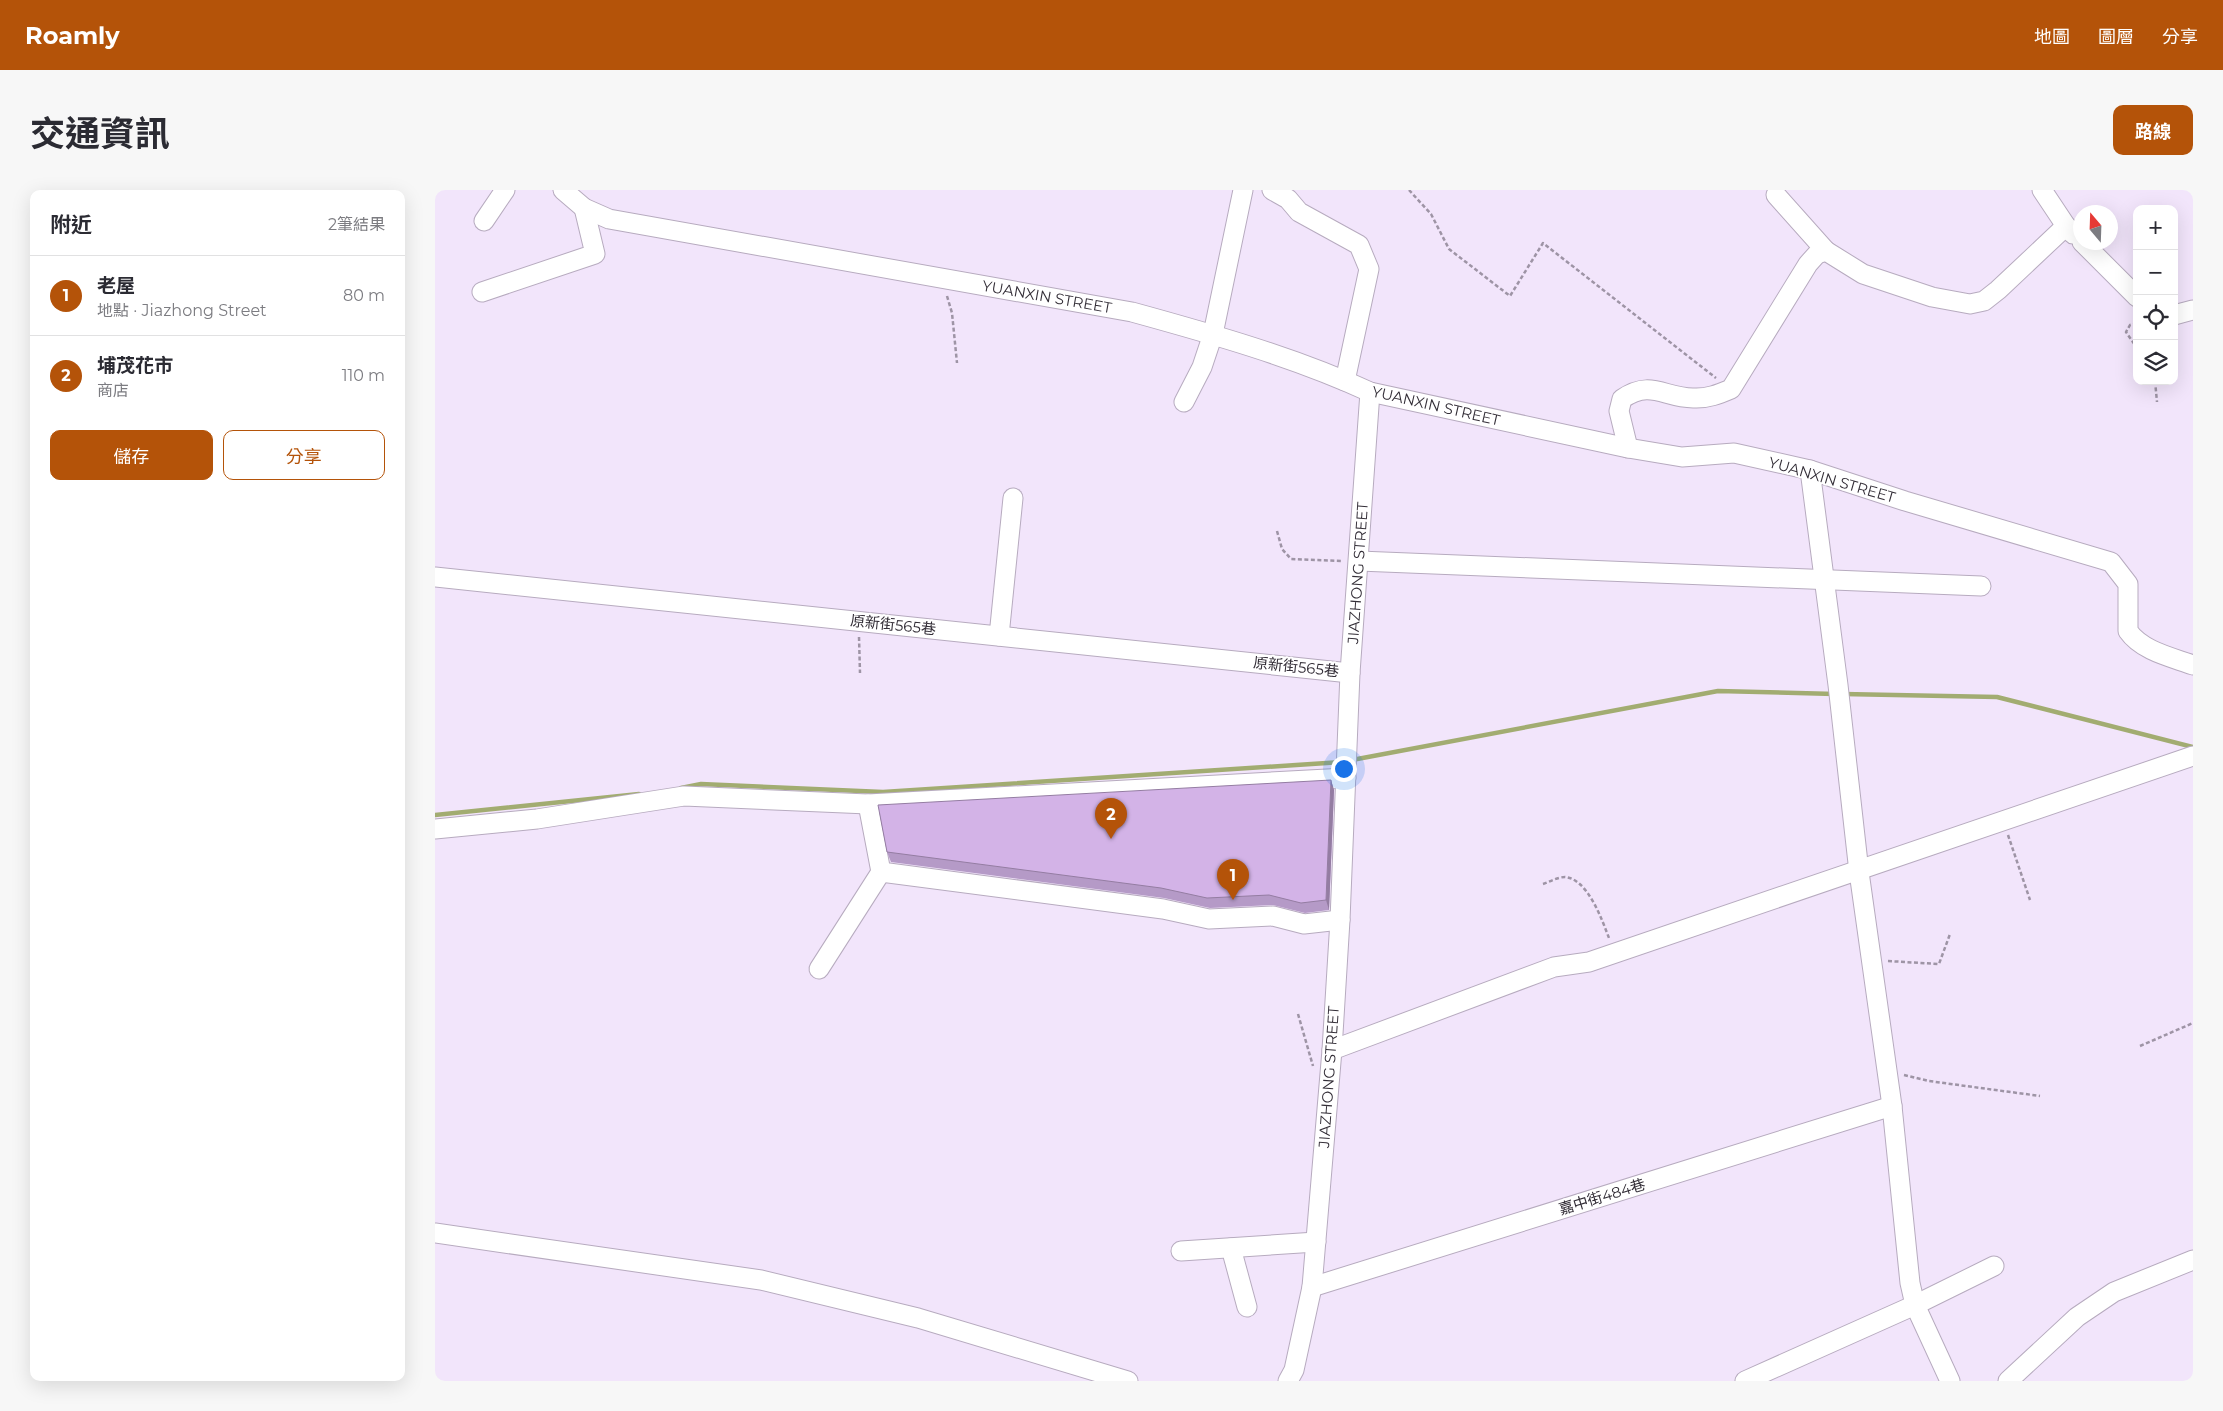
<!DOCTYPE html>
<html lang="zh-TW">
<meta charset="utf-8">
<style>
body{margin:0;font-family:Montserrat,"Noto Sans TC",sans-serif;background:#f7f7f7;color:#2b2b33}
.controls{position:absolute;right:15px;top:15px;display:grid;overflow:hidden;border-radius:10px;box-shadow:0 5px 20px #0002}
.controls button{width:45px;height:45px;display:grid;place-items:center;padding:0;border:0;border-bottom:1px solid #e1e1e2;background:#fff;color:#2b2b33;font:25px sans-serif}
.compass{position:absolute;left:1638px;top:15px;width:45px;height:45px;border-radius:50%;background:#fff;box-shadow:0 5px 20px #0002;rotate:341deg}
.you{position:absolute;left:908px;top:578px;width:18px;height:18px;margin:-12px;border:4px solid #fff;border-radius:50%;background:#1a73e8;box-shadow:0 0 0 8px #1a73e833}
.badge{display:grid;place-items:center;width:32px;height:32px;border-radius:50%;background:#b45309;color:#fff;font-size:16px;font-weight:700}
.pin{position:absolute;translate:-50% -41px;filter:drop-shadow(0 1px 2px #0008)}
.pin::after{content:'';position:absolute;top:26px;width:18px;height:15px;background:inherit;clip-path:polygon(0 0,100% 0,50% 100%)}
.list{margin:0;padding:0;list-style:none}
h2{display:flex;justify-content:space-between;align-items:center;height:65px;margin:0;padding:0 20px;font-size:21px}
h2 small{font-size:16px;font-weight:400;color:#7c7c81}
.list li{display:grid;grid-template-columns:32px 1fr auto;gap:15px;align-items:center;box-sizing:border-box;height:80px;padding:0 20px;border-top:1px solid #e1e1e2}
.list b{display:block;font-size:19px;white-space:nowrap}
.list p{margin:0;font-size:16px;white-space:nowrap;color:#7c7c81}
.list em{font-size:16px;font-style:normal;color:#7c7c81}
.actions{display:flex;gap:10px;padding:15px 20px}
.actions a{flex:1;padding:11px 0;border:1px solid #b45309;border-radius:10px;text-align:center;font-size:18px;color:#b45309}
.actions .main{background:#b45309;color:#fff}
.icon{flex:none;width:28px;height:28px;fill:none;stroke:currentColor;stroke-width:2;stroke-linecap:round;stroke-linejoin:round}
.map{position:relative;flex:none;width:1758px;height:1191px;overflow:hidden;border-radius:10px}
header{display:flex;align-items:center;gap:30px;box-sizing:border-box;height:70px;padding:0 25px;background:#b45309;color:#fff}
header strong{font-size:24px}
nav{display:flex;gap:28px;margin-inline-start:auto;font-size:18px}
.intro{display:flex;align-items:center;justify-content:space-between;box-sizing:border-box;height:120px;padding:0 30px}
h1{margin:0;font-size:35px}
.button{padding:12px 22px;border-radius:10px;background:#b45309;color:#fff;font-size:18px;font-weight:700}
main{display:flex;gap:30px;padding:0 30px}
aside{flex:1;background:#fff;border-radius:10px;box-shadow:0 5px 20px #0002}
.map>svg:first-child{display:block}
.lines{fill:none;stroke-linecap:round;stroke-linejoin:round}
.stream{stroke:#a2ac71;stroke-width:4.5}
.minor-casing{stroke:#b7abbf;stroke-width:21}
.path{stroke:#9e94a5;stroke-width:2.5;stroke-dasharray:4 2.5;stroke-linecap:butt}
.minor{stroke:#fff;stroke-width:19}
.wall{fill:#b59ac7}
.shaded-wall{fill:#947da2}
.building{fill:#d3b3e7;stroke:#947da2}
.labels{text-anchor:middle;stroke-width:4;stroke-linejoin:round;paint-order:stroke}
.street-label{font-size:15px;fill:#332e37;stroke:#fff}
</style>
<header>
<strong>Roamly</strong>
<nav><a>地圖</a><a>圖層</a><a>分享</a></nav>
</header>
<div class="intro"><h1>交通資訊</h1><a class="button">路線</a></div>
<main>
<aside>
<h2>附近<small>2筆結果</small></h2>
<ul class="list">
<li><span class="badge">1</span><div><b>老屋</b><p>地點 · Jiazhong Street</p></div><em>80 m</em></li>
<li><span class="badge">2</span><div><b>埔茂花市</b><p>商店</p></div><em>110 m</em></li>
</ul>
<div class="actions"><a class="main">儲存</a><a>分享</a></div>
</aside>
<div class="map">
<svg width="1758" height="1191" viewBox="0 0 1758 1191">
<rect width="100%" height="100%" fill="#f2e5fb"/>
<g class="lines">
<g class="stream">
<polyline points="1408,504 1562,507 1758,557"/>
<polyline points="917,570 1283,501 1400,504"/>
<polyline points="246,598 266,594 448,602 907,572"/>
<polyline points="0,625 204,604"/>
</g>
<defs>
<g id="minor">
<path d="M128,0L149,18L174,29L697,122C777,144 859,167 935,202L1193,258L1247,267L1299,263L1375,280L1470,311L1676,372L1693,394V441C1707,461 1736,467 1758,475"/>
<polyline points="837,0 853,9 864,22 924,55 934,79 910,191"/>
<polyline points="1607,0 1631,36 1638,44"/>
<polyline points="1341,5 1391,61"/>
<polyline points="49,31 70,0"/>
<polyline points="1647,52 1702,107"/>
<polyline points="47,102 160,64 149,18"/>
<polyline points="1739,125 1758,120"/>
<polyline points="749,212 767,177 778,144 808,0"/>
<path d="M1193,258L1184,221L1187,209C1216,189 1229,208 1258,208C1272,209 1284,204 1296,199L1373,74L1382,64L1391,61L1428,84L1497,107L1535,114L1549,111L1563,100L1631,36"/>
<polyline points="1375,280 1403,495 1424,682 1457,916 1475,1093 1480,1115 1515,1191"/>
<polyline points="924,371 1546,396"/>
<polyline points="0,387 915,483"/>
<polyline points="564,446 578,308"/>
<polyline points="433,614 446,682 728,719 774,729 838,726 869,734 905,730"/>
<polyline points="0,639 102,629 249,606 433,614 911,588"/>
<polyline points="384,779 446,682"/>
<polyline points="897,860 1119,777 1154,772 1758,566"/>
<polyline points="0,1043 326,1090 483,1128 693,1191"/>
<polyline points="796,1058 812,1117"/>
<polyline points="746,1061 881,1052"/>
<polyline points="877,1097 1457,916"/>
<polyline points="853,1191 859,1180 877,1097 897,860 905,730 915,483 935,202"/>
<polyline points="1310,1191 1480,1115 1559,1076"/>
<polyline points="1573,1191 1642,1127 1679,1102 1758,1070"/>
</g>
</defs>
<use href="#minor" class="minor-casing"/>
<g class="path">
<polyline points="974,0 996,24 1014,59 1075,106 1108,53 1281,188"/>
<polyline points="512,106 517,123 522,173"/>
<polyline points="1702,133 1695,135 1691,142 1702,158"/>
<polyline points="1720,191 1722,212"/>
<polyline points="842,341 847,359 856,369 908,371"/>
<polyline points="424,447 425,483"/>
<polyline points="1573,645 1595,710"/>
<path d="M1108,694C1114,692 1123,687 1130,687C1153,689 1167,730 1174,748"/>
<polyline points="1453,771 1504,774 1515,744"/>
<polyline points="863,824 878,876"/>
<polyline points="1705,856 1758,833"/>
<polyline points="1469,885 1494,891 1605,906"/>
</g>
<use href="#minor" class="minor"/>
</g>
<polygon class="wall" points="896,590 899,600 894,720 870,723 838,715 775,718 729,708 456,672 452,662"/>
<polygon class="shaded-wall" points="896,590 899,600 894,720 891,710"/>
<polygon class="building" points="896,590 891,710 866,713 834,705 772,708 726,698 452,662 443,615"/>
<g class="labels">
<g class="street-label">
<text transform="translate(612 107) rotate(10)" y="5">YUANXIN STREET</text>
<text transform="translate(1001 216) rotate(13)" y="5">YUANXIN STREET</text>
<text transform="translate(1397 290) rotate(16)" y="5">YUANXIN STREET</text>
<text transform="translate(923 383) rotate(-86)" y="5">JIAZHONG STREET</text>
<text transform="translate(458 435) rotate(6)" y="5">原新街565巷</text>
<text transform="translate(861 477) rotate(6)" y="5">原新街565巷</text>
<text transform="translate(894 887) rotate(-86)" y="5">JIAZHONG STREET</text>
<text transform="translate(1167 1007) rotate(-17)" y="5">嘉中街484巷</text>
</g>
</g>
</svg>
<div class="controls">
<button>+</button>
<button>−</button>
<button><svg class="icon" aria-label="locate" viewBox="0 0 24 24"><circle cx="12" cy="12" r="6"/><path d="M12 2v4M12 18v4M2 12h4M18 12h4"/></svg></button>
<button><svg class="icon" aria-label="layers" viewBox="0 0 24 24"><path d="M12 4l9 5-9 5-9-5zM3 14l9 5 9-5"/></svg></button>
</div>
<svg class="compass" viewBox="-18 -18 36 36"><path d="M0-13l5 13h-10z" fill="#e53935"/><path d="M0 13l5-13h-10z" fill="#7c7c81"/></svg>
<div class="you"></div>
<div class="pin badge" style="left:798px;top:710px">1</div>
<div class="pin badge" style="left:676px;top:649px">2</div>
</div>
</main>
